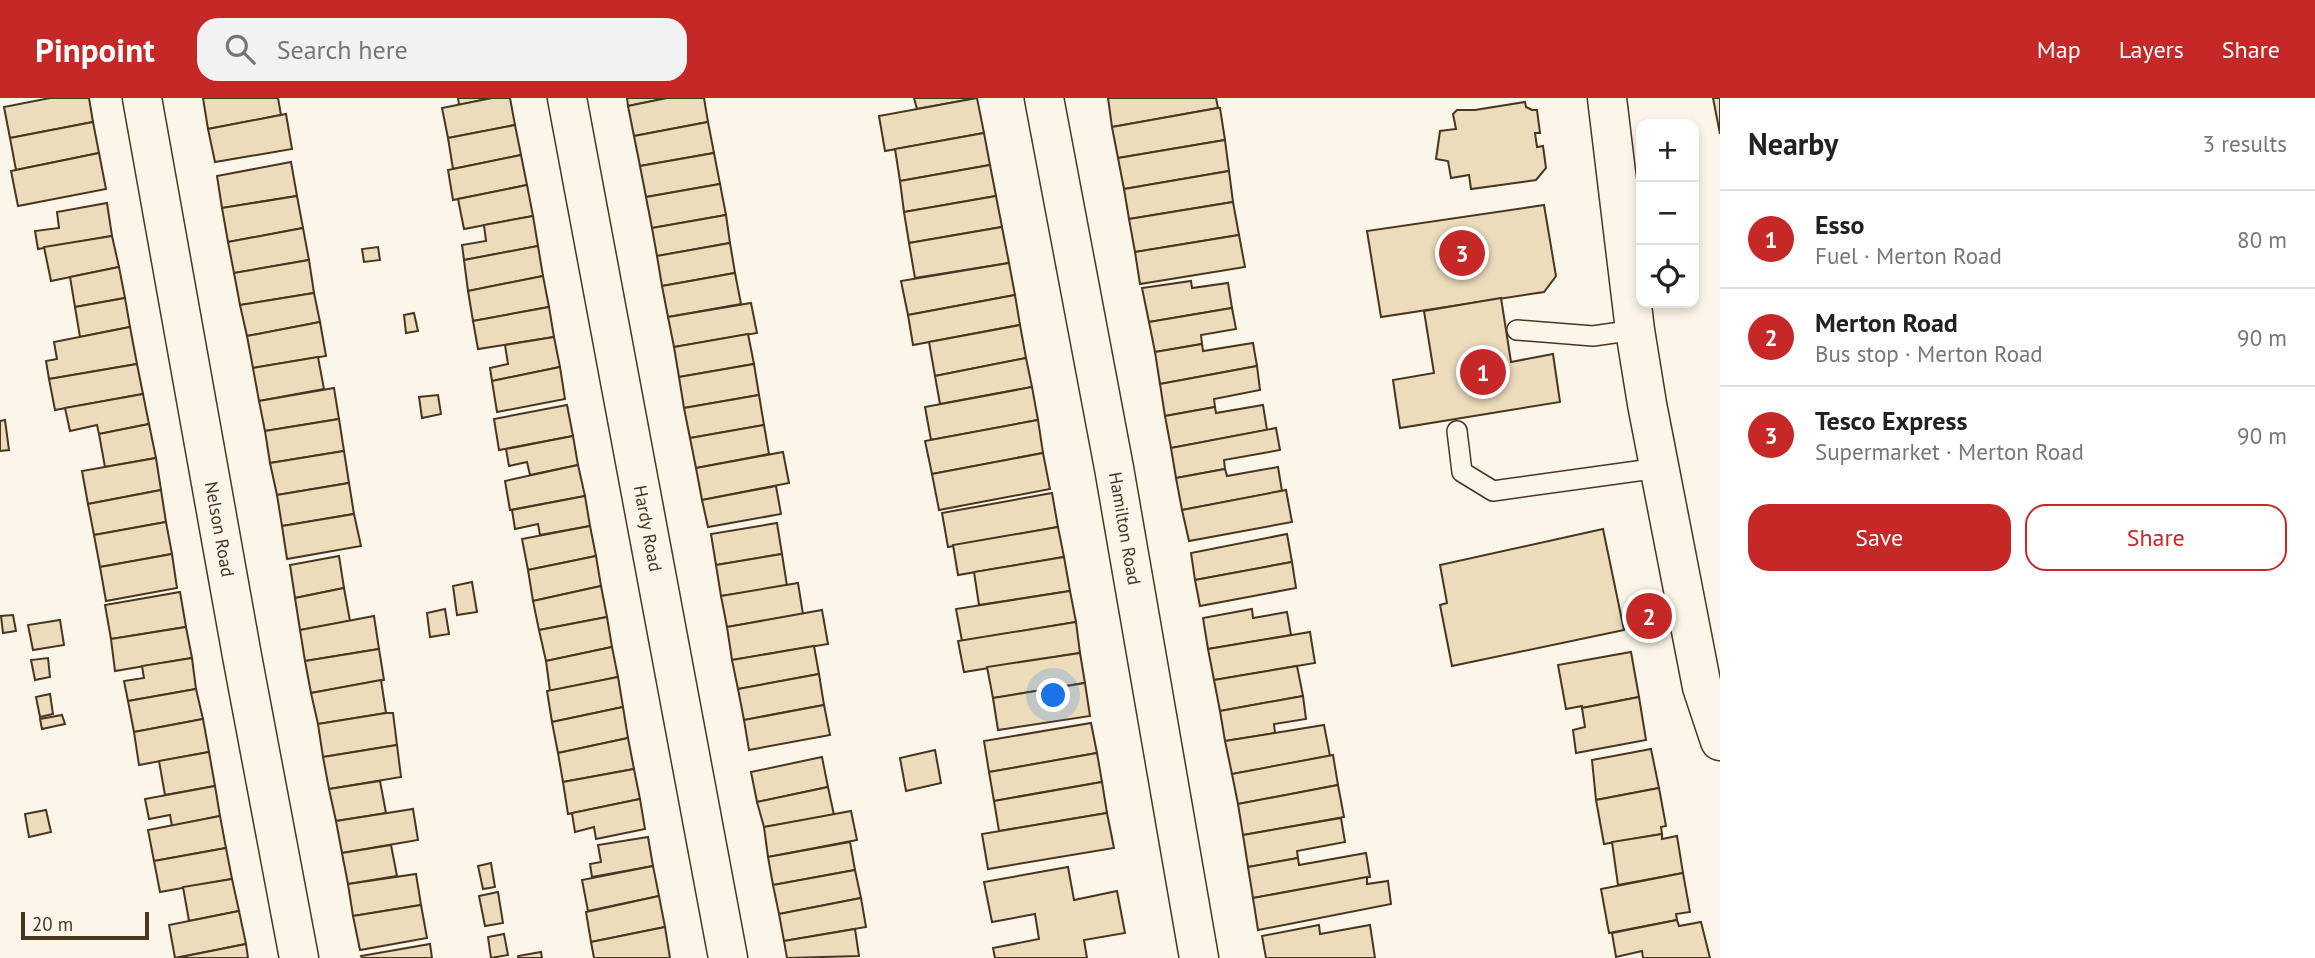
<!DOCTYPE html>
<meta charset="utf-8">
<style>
body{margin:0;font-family:"PT Sans",sans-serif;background:#f2f2f2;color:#222}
.controls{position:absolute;right:21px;top:21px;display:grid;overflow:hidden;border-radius:14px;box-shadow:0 4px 10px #0003}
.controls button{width:63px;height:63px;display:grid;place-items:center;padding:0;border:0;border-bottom:2px solid #e0e0e0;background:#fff;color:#222;font:35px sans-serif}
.scale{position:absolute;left:21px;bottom:18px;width:128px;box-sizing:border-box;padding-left:7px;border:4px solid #4a3520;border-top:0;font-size:19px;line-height:24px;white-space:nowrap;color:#4a3520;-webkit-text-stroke:5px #fbf6e9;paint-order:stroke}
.you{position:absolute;left:1054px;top:598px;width:24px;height:24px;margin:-18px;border:5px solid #fff;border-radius:50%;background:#1a73e8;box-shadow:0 0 0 10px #1a73e833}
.badge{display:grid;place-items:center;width:46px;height:46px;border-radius:50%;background:#c62828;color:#fff;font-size:23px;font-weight:700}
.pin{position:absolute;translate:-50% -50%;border:4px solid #fff;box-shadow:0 2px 7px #0006}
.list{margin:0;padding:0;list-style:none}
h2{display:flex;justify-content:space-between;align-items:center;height:91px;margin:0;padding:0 28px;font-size:30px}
h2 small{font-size:23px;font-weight:400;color:#767676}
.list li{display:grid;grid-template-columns:46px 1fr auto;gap:21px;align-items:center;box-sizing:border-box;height:98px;padding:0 28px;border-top:2px solid #e0e0e0}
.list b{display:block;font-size:26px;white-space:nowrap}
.list p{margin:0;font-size:23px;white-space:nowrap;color:#767676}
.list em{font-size:23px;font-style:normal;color:#767676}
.actions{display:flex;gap:14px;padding:21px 28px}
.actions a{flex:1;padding:16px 0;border:2px solid #c62828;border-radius:21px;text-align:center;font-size:24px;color:#c62828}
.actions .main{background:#c62828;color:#fff}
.icon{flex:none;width:38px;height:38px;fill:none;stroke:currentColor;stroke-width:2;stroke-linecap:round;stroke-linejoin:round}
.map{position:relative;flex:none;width:1720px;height:860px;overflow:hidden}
header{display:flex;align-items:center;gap:42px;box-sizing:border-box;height:98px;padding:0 35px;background:#c62828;color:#fff}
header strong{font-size:33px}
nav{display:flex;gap:38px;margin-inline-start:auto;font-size:24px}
.search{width:490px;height:63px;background:#f2f2f2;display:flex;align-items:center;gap:18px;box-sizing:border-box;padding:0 24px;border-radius:21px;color:#767676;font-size:26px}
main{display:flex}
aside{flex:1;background:#fff}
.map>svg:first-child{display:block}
.building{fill:#ecdcbc;stroke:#4a3520;stroke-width:2}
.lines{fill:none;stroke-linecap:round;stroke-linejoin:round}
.lane-casing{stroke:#4a3520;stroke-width:22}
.street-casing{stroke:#4a3520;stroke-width:41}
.primary-casing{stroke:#4a3520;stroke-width:41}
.lane{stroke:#fbf6e9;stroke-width:19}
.street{stroke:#fbf6e9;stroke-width:38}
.primary{stroke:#fbf6e9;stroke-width:38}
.labels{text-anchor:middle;stroke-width:5;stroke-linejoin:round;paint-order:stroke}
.street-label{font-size:18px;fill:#4a3520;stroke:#fbf6e9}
</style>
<header>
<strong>Pinpoint</strong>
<div class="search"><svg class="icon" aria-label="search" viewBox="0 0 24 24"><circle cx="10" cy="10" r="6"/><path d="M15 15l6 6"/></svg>Search here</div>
<nav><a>Map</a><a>Layers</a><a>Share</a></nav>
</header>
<main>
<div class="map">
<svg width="1720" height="860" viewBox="0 0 1720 860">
<rect width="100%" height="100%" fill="#fbf6e9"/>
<g class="building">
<polygon points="50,0 89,0 93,24 10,40 4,9"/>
<polygon points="203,0 278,0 281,17 208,31"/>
<polygon points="458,0 492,0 459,7"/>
<polygon points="492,0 510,0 515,27 448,40 442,10"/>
<polygon points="627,0 667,0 628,8"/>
<polygon points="667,0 704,0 708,24 634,38 628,8"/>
<polygon points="914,0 977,0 917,11"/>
<polygon points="977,0 984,35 885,53 879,18"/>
<polygon points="1108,0 1216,0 1218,10 1112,29"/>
<polygon points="1713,0 1720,0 1720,36"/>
<polygon points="1525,4 1526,9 1532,12 1537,12 1540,35 1535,35 1537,49 1543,48 1546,70 1536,82 1471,91 1469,77 1451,80 1448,63 1436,61 1440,33 1456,31 1453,16 1457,12 1475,12"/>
<polygon points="1218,10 1220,10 1225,42 1118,60 1112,29"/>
<polygon points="286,16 292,51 215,64 208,31"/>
<polygon points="93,24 99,55 16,72 10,40"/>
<polygon points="708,24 714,55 640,68 634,38"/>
<polygon points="515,27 521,57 453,71 448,40"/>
<polygon points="984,35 990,67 900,83 895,51"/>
<polygon points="1225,42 1229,73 1124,91 1118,60"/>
<polygon points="99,55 106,91 18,108 11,73"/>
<polygon points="714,55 720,86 646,99 640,68"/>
<polygon points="521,57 527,87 453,102 448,72"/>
<polygon points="291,64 297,98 222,110 217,78"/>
<polygon points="990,67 996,98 904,114 900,83"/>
<polygon points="1229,73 1233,104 1129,121 1124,91"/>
<polygon points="720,86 726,117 652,130 646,99"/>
<polygon points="527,87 533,118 464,131 458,101"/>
<polygon points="297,98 303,130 228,144 222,110"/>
<polygon points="996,98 1002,129 909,145 904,114"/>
<polygon points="1233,104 1239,137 1135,154 1129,121"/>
<polygon points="107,105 112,138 38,151 35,133 59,130 57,114"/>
<polygon points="1544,107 1556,178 1544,194 1381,219 1367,133"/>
<polygon points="726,117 730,145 657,158 652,130"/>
<polygon points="533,118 538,148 464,162 462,147 486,143 484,127"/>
<polygon points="1002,129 1009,165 915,180 909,145"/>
<polygon points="303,130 309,162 234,175 228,144"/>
<polygon points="1239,137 1245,169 1140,186 1135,154"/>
<polygon points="112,138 119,169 51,183 44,149"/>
<polygon points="730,145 735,175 662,188 657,158"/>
<polygon points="538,148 543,178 468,193 464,162"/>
<polygon points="378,149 380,162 364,164 362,151"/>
<polygon points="309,162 314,195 240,207 234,175"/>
<polygon points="1009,165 1015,197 908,217 901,183"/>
<polygon points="119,169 125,200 75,209 70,179"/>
<polygon points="735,175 741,206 668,219 662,188"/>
<polygon points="543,178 549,209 473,223 468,193"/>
<polygon points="1191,183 1192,190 1228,185 1232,210 1149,224 1142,190"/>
<polygon points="314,195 320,224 247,238 240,207"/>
<polygon points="1015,197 1020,227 913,247 908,217"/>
<polygon points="125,200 130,229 80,239 75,209"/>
<polygon points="1501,200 1511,264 1553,256 1560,304 1400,330 1393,282 1434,275 1424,213"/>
<polygon points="751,205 757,235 674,249 668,219"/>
<polygon points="549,209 554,239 478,251 473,223"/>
<polygon points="1232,210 1236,231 1201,237 1202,246 1155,254 1149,224"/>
<polygon points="414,215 418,233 406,235 404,217"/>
<polygon points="320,224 326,258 253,270 247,238"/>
<polygon points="1020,227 1026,260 935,278 929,244"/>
<polygon points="130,229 137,266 49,281 46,263 57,261 54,244"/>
<polygon points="748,236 754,266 679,279 674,249"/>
<polygon points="554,239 560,269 492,283 490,270 508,266 505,247"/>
<polygon points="1253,245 1257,268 1160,286 1155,254 1202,246 1203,253"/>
<polygon points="318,259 324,291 259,303 253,270"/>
<polygon points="1026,260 1032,289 940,306 935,278"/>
<polygon points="137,266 143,296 55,312 49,281"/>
<polygon points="754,266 759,297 684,310 679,279"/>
<polygon points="1257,268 1260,292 1214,301 1215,309 1165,318 1160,286"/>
<polygon points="560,269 565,301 497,314 492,283"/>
<polygon points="1032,289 1038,322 931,342 925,309"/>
<polygon points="334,290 339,321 265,333 259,303"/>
<polygon points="143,296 149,326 99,336 97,327 70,333 65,310"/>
<polygon points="438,297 441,316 422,320 419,299"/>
<polygon points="759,297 764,327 690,340 684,310"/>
<polygon points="567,307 573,338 499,352 494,321"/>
<polygon points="1263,307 1267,332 1171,350 1165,318 1215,309 1216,315"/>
<polygon points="339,321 344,353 270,365 265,333"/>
<polygon points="5,322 9,352 0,353 0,323"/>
<polygon points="1038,322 1043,355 932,376 925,343"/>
<polygon points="149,326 156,360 105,369 99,336"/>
<polygon points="764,327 769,356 696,370 690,340"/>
<polygon points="1276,330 1280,352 1224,362 1225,371 1176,380 1171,350"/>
<polygon points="573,338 578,367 530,377 527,364 509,368 506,351"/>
<polygon points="344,353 349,385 277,397 270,365"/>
<polygon points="783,354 789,385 702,402 696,370"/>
<polygon points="1043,355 1050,391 939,412 932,376"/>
<polygon points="156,360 161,392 88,406 82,373"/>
<polygon points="578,367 585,398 510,412 505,383"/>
<polygon points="1278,369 1282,393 1182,412 1176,380 1225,371 1227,378"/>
<polygon points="349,385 354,416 282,428 277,397"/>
<polygon points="776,388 781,416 708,429 702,402"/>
<polygon points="161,392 166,424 94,437 88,406"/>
<polygon points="1286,392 1292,424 1189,443 1182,412"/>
<polygon points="1052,395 1058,429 948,449 942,415"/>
<polygon points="585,398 590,428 540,437 538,426 515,431 512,412"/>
<polygon points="354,416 361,448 287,461 282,428"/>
<polygon points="166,424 172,456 100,469 94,437"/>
<polygon points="777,425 782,456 716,467 711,436"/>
<polygon points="590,428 596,458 528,472 522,441"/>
<polygon points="1058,429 1064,459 958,477 953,447"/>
<polygon points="1603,431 1624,532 1452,568 1440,507 1447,505 1440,467"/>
<polygon points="1287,436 1292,464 1195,482 1191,455"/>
<polygon points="172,456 177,490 106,503 100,469"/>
<polygon points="782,456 787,488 721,498 716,467"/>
<polygon points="339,458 344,490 295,500 290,467"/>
<polygon points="596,458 601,488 533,503 528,472"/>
<polygon points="1064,459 1070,493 979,507 974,474"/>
<polygon points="1292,464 1296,490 1200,508 1195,482"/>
<polygon points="472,484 477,514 457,517 453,488"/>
<polygon points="798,485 803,516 727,529 721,498"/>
<polygon points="601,488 607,519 539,532 533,503"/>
<polygon points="344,490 350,523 300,532 295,500"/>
<polygon points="1070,493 1076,524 962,543 956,511"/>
<polygon points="180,494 186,529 111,541 105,507"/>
<polygon points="445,511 449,536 430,539 427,515"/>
<polygon points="1252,511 1253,520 1287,514 1291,537 1208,551 1203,520"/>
<polygon points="822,512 828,546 732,562 727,529"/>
<polygon points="13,517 16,533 3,535 1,518"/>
<polygon points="374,518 379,551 305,563 300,532"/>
<polygon points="607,519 612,549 546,563 539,532"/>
<polygon points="60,522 64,547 33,552 28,527"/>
<polygon points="1076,524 1080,555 964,574 958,543"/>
<polygon points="186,529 192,560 115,573 111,541"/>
<polygon points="1310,534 1315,565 1214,582 1208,551"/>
<polygon points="814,548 819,576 738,591 732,562"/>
<polygon points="612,549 618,579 550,593 546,563"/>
<polygon points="379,551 384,582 311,595 305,563"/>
<polygon points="1631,554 1639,599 1582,610 1582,608 1566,611 1558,567"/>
<polygon points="1080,555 1085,585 993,600 987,569"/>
<polygon points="48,560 50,579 35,582 31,562"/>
<polygon points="192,560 196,591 128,603 124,583 144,580 142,568"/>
<polygon points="1297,568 1303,598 1220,613 1214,582"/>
<polygon points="819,576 824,607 744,622 738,591"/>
<polygon points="618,579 623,609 552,624 547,593"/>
<polygon points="381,582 386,615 318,626 311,595"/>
<polygon points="1085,585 1090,618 998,632 993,600"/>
<polygon points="196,591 203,621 134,634 128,603"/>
<polygon points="50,596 53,616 40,619 36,599"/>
<polygon points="1303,598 1306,621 1274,626 1275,635 1225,643 1220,613"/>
<polygon points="1639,599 1646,642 1576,655 1573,632 1585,629 1582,610"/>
<polygon points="824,607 830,637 749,652 744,622"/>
<polygon points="623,609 628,640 558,655 552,624"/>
<polygon points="386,615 393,615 397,647 323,659 318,626"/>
<polygon points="62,617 65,626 42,631 40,621"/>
<polygon points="203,621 209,654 139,667 134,634"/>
<polygon points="1091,625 1097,655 989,674 984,643"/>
<polygon points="1324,627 1330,658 1232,676 1225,643"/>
<polygon points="628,640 634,671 563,684 558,655"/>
<polygon points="397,647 401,679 329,691 323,659"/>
<polygon points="1651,651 1659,690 1596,702 1592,662"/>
<polygon points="935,652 941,685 906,693 900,660"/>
<polygon points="209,654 215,688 165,697 159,663"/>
<polygon points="1097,655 1102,684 994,703 989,674"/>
<polygon points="1333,657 1338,687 1238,706 1232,676"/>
<polygon points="822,659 828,689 757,704 751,674"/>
<polygon points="634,671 640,701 568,716 563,684"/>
<polygon points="380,683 386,715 336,723 329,691"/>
<polygon points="1102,684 1107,715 999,733 994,703"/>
<polygon points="1338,687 1344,719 1243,737 1238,706"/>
<polygon points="215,688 220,718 172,728 170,717 149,721 145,701"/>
<polygon points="828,689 834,717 764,729 757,704"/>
<polygon points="1659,690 1666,728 1661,729 1662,736 1604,746 1596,702"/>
<polygon points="640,701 645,731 596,741 594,729 575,734 572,715"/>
<polygon points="413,711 418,742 342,755 336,723"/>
<polygon points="46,712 51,734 29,739 25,716"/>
<polygon points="851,713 857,742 768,759 764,729"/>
<polygon points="1107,715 1114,750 988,771 982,736"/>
<polygon points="220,718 226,750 154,763 148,732"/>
<polygon points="1341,720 1345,744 1297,753 1298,760 1248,769 1243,737"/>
<polygon points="1662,736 1662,741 1677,738 1683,775 1618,787 1612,744"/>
<polygon points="648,739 653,768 592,779 590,766 601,764 598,747"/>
<polygon points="850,744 855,772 773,787 768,759"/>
<polygon points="391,747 397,778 348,786 342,755"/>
<polygon points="226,750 232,781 160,794 154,763"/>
<polygon points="1366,755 1370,779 1253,800 1248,769 1298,760 1299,767"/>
<polygon points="491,765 495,789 483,791 478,768"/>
<polygon points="653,768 659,798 588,813 582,782"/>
<polygon points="1068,769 1074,802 1117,793 1125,835 1084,842 1087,860 995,860 993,850 1039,841 1035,816 992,824 984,784"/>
<polygon points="855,772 861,800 779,816 773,787"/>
<polygon points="1683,775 1690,814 1676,816 1677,822 1609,835 1601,791"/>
<polygon points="416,776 421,807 353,818 348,786"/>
<polygon points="1367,779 1367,786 1388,783 1391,806 1258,832 1253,800"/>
<polygon points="232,781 239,813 189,823 183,789"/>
<polygon points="498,794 503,825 485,828 479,798"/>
<polygon points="659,798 665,829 591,844 586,814"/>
<polygon points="861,800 866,829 784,843 779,816"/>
<polygon points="421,807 427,840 360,852 353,818"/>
<polygon points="239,813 246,846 175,860 169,827"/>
<polygon points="1677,822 1679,828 1701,824 1710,860 1643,860 1642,853 1616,859 1612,835"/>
<polygon points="1319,827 1320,836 1370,827 1375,860 1266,860 1262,838"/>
<polygon points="665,829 670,860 594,860 591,844"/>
<polygon points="855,831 859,858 787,860 784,843"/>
<polygon points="504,836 508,857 491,860 488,839"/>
<polygon points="246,846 248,860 176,860"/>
<polygon points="430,846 432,860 362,860 361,858"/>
<polygon points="541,854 542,860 518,860 518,858"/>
</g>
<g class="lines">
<defs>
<g id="lane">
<polyline points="1517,232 1593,238 1635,232"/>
<polyline points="1457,333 1462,374 1493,393 1659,370"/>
</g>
<g id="street">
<path id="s1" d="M142,0L242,558L299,860"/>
<path id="s2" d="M567,0L728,860"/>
<path id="s3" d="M1044,0L1114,370L1199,860"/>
</g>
<polyline id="primary" points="1607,0 1635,232 1647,306 1702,589 1720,643"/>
</defs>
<use href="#lane" class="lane-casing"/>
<use href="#street" class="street-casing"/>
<use href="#primary" class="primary-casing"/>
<use href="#lane" class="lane"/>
<use href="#street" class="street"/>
<use href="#primary" class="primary"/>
</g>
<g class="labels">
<g class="street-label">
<text dy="6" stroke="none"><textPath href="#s1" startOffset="438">Nelson Road</textPath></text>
<text dy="6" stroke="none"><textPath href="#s2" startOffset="438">Hardy Road</textPath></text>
<text dy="6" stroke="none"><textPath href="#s3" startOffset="438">Hamilton Road</textPath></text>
</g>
</g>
</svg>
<div class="controls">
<button>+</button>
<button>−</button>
<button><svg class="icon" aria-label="locate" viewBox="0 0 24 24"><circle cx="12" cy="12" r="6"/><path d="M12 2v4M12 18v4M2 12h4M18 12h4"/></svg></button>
</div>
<div class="scale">20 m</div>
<div class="you"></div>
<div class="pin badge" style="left:1483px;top:274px">1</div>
<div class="pin badge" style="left:1649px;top:518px">2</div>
<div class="pin badge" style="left:1462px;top:155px">3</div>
</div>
<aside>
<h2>Nearby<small>3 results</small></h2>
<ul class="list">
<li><span class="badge">1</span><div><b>Esso</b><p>Fuel · Merton Road</p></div><em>80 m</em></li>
<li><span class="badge">2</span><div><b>Merton Road</b><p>Bus stop · Merton Road</p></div><em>90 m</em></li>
<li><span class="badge">3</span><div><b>Tesco Express</b><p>Supermarket · Merton Road</p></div><em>90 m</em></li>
</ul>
<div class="actions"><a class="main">Save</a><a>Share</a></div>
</aside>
</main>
